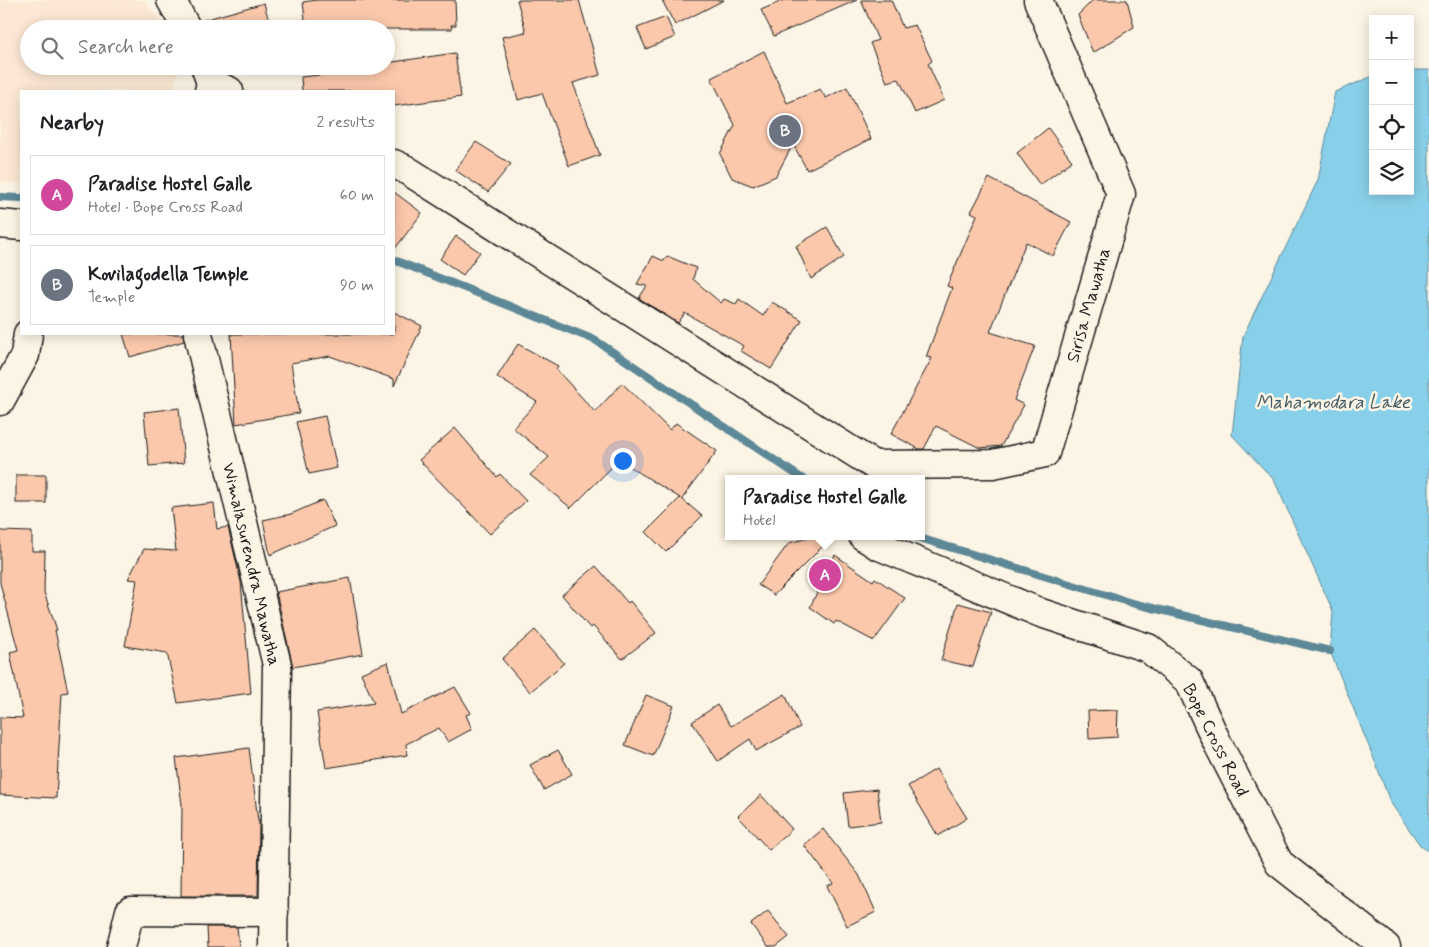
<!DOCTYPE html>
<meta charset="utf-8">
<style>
body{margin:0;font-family:Mynerve,sans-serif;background:#f6f6f6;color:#202124}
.controls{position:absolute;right:15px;top:15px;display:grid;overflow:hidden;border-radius:0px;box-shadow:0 2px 12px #0003}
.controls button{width:45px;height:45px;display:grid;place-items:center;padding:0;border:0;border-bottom:1px solid #e0e0e0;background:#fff;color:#202124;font:25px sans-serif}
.you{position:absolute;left:622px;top:460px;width:18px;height:18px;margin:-12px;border:4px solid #fff;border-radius:50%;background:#1a73e8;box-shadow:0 0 0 8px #1a73e833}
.badge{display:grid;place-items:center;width:32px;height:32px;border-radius:50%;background:#1f6fb2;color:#fff;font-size:16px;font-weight:700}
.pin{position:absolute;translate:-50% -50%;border:2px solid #fff;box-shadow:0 1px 5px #0006}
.popup{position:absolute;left:725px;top:475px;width:200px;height:65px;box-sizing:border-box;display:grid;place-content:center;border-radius:0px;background:#fff;filter:drop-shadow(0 1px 4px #0005);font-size:16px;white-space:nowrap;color:#757577}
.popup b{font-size:19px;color:#202124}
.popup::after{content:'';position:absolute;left:50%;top:100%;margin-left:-10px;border:10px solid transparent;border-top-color:#fff}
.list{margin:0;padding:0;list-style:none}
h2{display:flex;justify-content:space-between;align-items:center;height:65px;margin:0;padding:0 20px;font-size:21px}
h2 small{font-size:16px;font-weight:400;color:#757577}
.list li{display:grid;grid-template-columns:32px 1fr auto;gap:15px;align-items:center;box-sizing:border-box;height:80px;margin:0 10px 10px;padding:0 10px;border:1px solid #e0e0e0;border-radius:0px}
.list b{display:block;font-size:19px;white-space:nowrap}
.list p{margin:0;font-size:16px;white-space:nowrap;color:#757577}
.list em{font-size:16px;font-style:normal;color:#757577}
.icon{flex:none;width:28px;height:28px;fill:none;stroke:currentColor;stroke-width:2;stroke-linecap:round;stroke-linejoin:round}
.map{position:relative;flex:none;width:1429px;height:947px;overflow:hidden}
.search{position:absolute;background:#fff;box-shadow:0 2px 12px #0003;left:20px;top:20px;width:375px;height:55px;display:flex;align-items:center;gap:12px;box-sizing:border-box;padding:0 18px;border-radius:28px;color:#757577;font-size:19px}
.panel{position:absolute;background:#fff;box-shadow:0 2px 12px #0003;left:20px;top:90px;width:375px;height:245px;border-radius:0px}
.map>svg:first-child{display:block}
.built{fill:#fce8d4}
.water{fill:#88d0e9;stroke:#5d8897}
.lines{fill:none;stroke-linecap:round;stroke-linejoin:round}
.stream{stroke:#5d8897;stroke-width:8}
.building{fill:#fbc8ab;stroke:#1c1c1c}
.street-casing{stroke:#1c1c1c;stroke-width:31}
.secondary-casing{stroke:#1c1c1c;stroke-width:31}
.street{stroke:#fcf5e5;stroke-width:28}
.secondary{stroke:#fcf5e5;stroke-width:28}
.labels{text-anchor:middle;stroke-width:5;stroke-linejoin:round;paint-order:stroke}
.street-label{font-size:18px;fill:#1c1c1c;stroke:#fcf5e5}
.water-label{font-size:19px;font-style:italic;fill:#425b64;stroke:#fcf5e5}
</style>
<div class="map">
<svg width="1429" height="947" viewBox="0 0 1429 947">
<rect width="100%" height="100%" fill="#fcf5e5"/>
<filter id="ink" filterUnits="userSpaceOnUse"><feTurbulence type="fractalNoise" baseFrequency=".02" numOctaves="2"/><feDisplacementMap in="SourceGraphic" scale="10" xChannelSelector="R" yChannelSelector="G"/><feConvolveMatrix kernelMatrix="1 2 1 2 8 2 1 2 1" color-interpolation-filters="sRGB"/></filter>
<g filter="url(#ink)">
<polygon class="built" points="0,0 144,0 163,24 165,29 29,29 29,66 177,66 178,70 173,91 21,91 21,183 0,183"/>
<polygon class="water" points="1410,70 1429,70 1429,852 1420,845 1390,802 1376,764 1330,651 1333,611 1274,480 1232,435 1243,336 1318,180 1335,92 1373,76 1373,191 1410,191"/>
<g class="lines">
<g class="stream">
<polyline points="0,197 21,198"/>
<polyline points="394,260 595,340 803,479"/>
<polyline points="913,536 1132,603 1330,651"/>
</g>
</g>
<g class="building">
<polygon points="317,0 455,0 456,25 451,25 452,29 306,29 303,2"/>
<polygon points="517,0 579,0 600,75 573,83 600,155 569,166 542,93 518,100 502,37 526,32"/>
<polygon points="662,0 724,0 675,25"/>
<polygon points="784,0 857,0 774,36 761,10"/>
<polygon points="861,0 891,0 903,28 915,25 932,61 928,64 944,100 915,113 899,79 887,82 870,43 878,40"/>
<polygon points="1093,0 1127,0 1134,27 1093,53 1078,15"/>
<polygon points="264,3 271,29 203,29 200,21"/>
<polygon points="666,17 675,37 646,49 637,28"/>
<polygon points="764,51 787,103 820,89 826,98 847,87 871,139 807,170 793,144 776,176 753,186 732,178 720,154 735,125 711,78"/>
<polygon points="455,53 461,97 394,106 394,91 302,91 301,77 357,71 357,67 363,66 386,66 386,63"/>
<polygon points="1048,128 1072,161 1040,185 1017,153"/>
<polygon points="476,142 511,164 488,192 455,170"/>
<polygon points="989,178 1071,222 1053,256 1026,242 990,332 1035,346 1014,400 1024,405 1001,446 980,448 936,426 924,449 919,449 891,434 932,358 926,357 952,288 947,286 977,215 971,212"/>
<polygon points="394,192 422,213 394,250"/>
<polygon points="827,227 844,257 811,279 796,246"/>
<polygon points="456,236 480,252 463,275 440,259"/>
<polygon points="653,256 664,261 667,256 696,268 693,279 721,303 724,299 736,304 739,299 763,316 772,302 802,320 771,369 741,351 744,346 685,313 678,323 639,298 647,286 637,284"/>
<polygon points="394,312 422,326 394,386 394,379 330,356 291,363 299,413 236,424 231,334 394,334"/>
<polygon points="123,334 183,334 184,341 130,357"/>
<polygon points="518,344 558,366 556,369 595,412 622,383 670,430 676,423 717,451 682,499 702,516 666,552 646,532 680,498 619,460 571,508 530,475 549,457 513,428 537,402 497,377"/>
<polygon points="179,408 184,463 149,466 144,412"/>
<polygon points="325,416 337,468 309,474 296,422"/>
<polygon points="455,428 497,477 500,474 526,501 490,534 419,460"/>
<rect x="16" y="475" width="30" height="28"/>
<polygon points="323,500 335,526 270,555 263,520 291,514"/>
<polygon points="214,503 217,529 228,527 241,582 251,693 178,703 167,653 125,646 137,580 128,579 144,549 176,551 171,508"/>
<polygon points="0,531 32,532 32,551 45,551 44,592 57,630 55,630 68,692 62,693 56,798 0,795 0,717 23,718 10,652 18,650 0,583"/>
<polygon points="816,536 833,536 774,595 758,585 789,543"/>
<polygon points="835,555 873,581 875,578 905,598 874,641 836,621 834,624 810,607"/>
<polygon points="596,566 628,603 630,601 656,633 622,659 593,626 590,628 562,595"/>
<polygon points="350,578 363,654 293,667 276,592"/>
<polygon points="958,603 991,612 973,667 941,660"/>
<polygon points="535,630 564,663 530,692 502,659"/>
<polygon points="388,662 401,714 455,687 471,713 466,715 472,729 448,742 439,728 406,744 407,755 326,768 317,712 374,703 361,673"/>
<polygon points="785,694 800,727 756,751 750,739 718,761 692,722 717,705 731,726"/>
<polygon points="646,695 674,706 653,756 625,745"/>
<polygon points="1118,710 1117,737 1089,739 1088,711"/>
<polygon points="249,748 258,821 259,821 258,896 181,896 182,805 176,758"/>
<polygon points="558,750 572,774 544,790 530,765"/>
<polygon points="936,769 967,818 938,836 908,786"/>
<polygon points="877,789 881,822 848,826 844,793"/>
<polygon points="761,795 792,829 769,850 738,816"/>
<polygon points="823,829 859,875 876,912 847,926 827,886 833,883 804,845"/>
<polygon points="768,911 789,937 776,947 768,947 751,924"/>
<polygon points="207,927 237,927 239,947 208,947"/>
</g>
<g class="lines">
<defs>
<g id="street">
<polyline points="211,83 229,91"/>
<polyline points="394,164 405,169 874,465"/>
<polyline points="0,224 21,226"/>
<polyline points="0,401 25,355 28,334"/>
<polyline points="874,465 993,464 1045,453 1121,194 1038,0"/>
<polyline points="863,536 877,545 1041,613 1148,648 1189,681 1217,742 1279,863 1386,947"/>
<polyline points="121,947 130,911 274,912"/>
</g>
<g id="secondary">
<polyline points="171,0 187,29"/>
<polyline points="205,66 211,83 209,91"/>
<polyline points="198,334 277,665 273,947"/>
</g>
</defs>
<use href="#street" class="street-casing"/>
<use href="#secondary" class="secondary-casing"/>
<use href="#street" class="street"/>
<use href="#secondary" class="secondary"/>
</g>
</g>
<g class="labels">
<g class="street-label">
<text transform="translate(1088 305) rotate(-74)" y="6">Sirisa Mawatha</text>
<text transform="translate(252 564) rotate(77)" y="6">Wimalasurendra Mawatha</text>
<text transform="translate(1216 740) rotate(63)" y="6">Bope Cross Road</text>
</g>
<g class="water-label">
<text x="1333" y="408">Mahamodara Lake</text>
</g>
</g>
</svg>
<div class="controls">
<button>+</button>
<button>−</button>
<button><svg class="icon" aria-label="locate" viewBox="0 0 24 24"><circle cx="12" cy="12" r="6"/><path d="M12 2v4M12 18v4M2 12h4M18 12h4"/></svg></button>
<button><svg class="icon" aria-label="layers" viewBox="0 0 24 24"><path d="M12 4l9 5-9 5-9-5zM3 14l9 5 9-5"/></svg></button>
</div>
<div class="you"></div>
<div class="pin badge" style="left:825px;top:575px;background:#d1479c">A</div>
<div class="popup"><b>Paradise Hostel Galle</b>Hotel</div>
<div class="pin badge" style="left:785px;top:131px;background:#6b7280">B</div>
<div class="search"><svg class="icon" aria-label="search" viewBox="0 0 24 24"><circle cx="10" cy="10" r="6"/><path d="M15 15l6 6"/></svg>Search here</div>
<section class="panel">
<h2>Nearby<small>2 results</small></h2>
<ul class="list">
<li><span class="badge" style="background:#d1479c">A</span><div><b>Paradise Hostel Galle</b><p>Hotel · Bope Cross Road</p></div><em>60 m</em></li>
<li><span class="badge" style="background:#6b7280">B</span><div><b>Kovilagodella Temple</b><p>Temple</p></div><em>90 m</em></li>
</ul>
</section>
</div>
